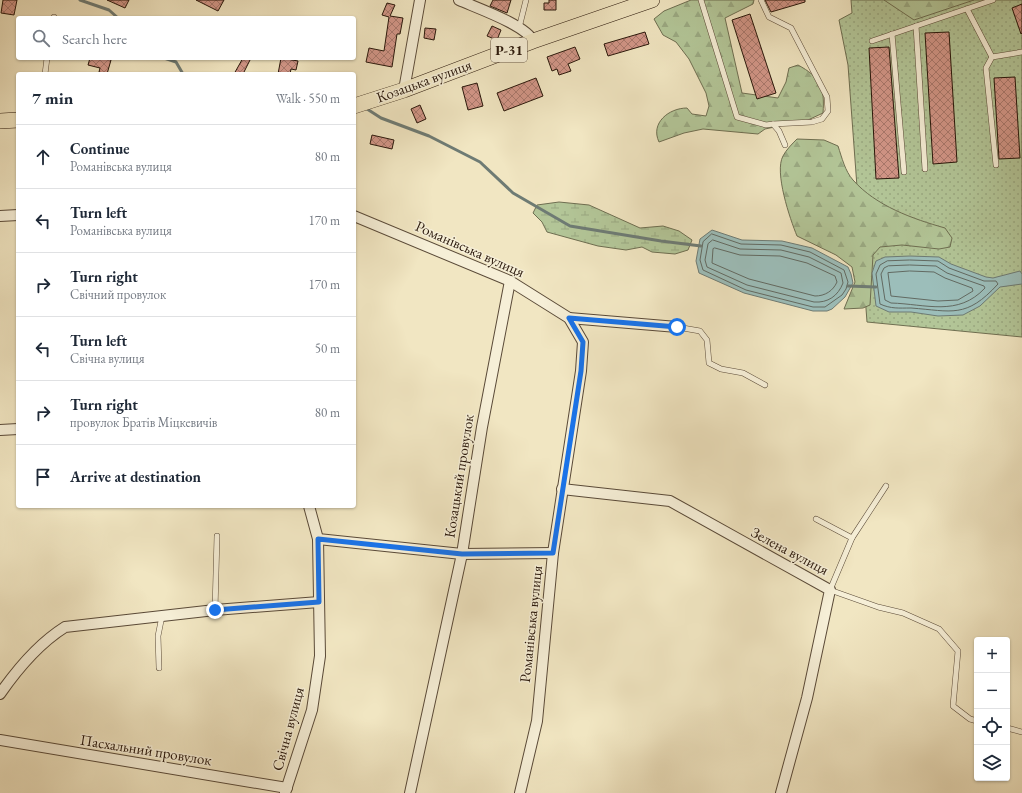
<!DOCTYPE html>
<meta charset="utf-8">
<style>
body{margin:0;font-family:"EB Garamond",serif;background:#f6f6f7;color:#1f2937}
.controls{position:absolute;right:12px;bottom:12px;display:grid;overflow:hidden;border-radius:4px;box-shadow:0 1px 3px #0004}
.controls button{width:36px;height:36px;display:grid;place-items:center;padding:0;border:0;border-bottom:1px solid #e0e1e3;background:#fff;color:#1f2937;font:20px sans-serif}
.stop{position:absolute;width:12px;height:12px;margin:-9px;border:3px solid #1a73e8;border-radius:50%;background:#fff}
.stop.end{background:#1a73e8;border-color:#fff;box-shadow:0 1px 4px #0008}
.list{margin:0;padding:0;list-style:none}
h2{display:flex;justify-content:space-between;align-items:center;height:52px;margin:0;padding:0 16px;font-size:17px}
h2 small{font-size:13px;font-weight:400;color:#747a83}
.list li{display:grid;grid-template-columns:26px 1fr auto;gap:12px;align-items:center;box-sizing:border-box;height:64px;padding:0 16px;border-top:1px solid #e0e1e3}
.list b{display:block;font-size:15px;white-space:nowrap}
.list p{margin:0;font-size:13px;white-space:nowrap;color:#747a83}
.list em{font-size:13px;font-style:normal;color:#747a83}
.icon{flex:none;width:22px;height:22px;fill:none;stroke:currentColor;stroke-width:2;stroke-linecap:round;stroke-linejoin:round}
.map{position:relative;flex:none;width:1022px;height:793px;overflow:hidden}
.search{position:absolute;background:#fff;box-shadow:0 1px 3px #0004;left:16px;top:16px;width:340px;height:44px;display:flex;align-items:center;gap:10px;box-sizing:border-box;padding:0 14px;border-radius:4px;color:#747a83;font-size:15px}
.panel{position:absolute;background:#fff;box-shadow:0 1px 3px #0004;left:16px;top:72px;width:340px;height:436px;border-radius:4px}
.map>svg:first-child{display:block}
.grass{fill:url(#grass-dots);stroke:#6e6e51}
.forest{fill:url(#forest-firs);stroke:#6e6e51}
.wetland{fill:url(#wetland-marsh);stroke:#6e6e51}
.water{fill:#9cbeba;stroke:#6e7b74}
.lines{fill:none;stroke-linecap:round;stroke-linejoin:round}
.shore{stroke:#626a62;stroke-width:1}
.stream{stroke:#6e7b74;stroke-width:3}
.building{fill:url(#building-cross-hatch);stroke:#28160a}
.service-casing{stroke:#5a4a38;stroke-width:6}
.minor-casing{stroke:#5a4a38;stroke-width:12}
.primary-casing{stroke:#28160a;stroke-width:16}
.service{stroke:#f6efd7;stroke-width:5}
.minor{stroke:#f6efd7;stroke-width:10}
.primary{stroke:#f1e6c2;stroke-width:15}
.route{stroke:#1a73e8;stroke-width:5}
.labels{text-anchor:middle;stroke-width:3;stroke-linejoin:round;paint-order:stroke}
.shield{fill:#f6efd7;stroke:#665748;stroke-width:1}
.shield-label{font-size:14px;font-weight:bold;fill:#28160a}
.street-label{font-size:15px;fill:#28160a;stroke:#f6efd7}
</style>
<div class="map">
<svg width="1022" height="793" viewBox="0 0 1022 793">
<defs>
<pattern id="grass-dots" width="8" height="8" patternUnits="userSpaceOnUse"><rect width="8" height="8" fill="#b3c698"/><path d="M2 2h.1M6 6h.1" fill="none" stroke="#9aa982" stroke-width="1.8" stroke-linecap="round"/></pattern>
<pattern id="forest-firs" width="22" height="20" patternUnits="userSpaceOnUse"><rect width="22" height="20" fill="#b3c698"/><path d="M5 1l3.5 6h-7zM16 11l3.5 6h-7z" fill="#9aa982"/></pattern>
<pattern id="wetland-marsh" width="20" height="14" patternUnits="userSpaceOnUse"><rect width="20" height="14" fill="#b3c698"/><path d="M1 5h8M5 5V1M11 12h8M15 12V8" fill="none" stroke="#9aa982"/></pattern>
<pattern id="building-cross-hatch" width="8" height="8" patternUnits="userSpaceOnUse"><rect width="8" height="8" fill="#d29688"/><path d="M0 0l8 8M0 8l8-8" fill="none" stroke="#aa796d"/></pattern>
</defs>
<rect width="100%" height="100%" fill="#f1e6c2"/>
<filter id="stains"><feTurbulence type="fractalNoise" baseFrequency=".005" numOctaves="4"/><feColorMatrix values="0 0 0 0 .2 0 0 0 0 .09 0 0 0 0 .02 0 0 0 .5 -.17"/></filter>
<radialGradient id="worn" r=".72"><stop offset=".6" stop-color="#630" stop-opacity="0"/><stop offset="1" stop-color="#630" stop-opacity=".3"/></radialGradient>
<polygon class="grass" points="851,0 1022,0 1022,337 867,322 848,65 839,20 852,13"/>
<g class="forest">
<path d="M691,0H754L753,4L725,18L742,93L778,98L786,82L789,68L798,65C820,77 825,87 823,113L808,120L765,129L758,134L703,129L684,133L659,142C650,123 669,108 687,108L692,114L706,116L709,106L706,93L689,59L676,42L663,35L654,19L664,11Z"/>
<polygon points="884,0 974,0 914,20"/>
<path d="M797,139L824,140L838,146C842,158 845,171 853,180C876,206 913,219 945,228L952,238L950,247L939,249L902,245L880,247L873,255L870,305L863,308L844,309L855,282L852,267L836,255L797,236C790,219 774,172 783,156C786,150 792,144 797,139Z"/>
</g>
<polygon class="wetland" points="559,202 589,205 640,228 663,226 679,231 692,240 688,250 675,254 652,252 642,247 626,250 598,246 547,232 542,222 533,213 537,205"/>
<g class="water">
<polygon points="712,230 742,240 782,241 812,248 848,267 851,274 853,283 845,297 832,309 827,311 813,311 744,293 699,273 696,261 700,239"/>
<polygon points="910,256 939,257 951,264 986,277 993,278 1020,271 1022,274 1022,284 1000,287 980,306 963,315 938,316 911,312 889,312 876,306 872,273 876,261 885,257"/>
</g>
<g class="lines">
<g class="shore">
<polygon points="712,234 741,244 781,245 810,252 844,270 848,282 846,289 842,295 825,307 813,307 746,290 703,270 700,260 703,242"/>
<path d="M713,240L740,249L781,250L809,257L841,273L843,283C838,296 828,303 814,302L747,285L707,267L705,260L708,244Z"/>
<path d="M715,248L740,255L780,256L807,263L835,276L837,282C833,291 825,296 815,296L749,279L712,263L713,249Z"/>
<path d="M910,260L938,261L949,268L984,281H996L998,284C966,319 952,311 911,308C899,308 891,309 880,304L876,274L880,265L887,261Z"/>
<path d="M910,265L936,266L947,273L984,286L985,288C958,317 926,304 891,303L885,300L881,274L884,268L888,266Z"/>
<polygon points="910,271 934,272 945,278 972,288 973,291 958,300 938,301 891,296 888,273"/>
</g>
<g class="stream">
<polyline points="80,0 109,10 118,18"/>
<polyline points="164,58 176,62 183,74"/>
<polyline points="364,107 381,118 429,136 480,162 513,193 570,226 661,241 701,246"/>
<polyline points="848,286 876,287"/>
</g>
</g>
<g class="building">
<polygon points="3,0 17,0 14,15 1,13"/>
<polygon points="107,0 129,0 125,8"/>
<polygon points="196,0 224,0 218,11"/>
<polygon points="493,0 511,0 507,13 490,6"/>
<polygon points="549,0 556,0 556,10 544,10 544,3 549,3"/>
<polygon points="765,0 805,0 805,2 771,12"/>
<polygon points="387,3 395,5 390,16 403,18 400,34 397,34 392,67 366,62 369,48 384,51 389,17 382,15"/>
<polygon points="1022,4 1022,33 1021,34 1012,8"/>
<polygon points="750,14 776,93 757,99 732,20"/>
<polygon points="492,26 501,30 497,40 487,36"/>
<polygon points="425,28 436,29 434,40 424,38"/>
<polygon points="645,32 649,44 608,56 604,44"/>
<polygon points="949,32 957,162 933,164 925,33"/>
<polygon points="575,47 580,59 568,64 571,71 559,75 557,69 552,71 547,57"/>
<polygon points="889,47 899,178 876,179 869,48"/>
<polygon points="90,58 103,58 111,60 107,74 99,72 100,68 88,65"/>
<polygon points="243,58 251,58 243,74 234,74"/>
<polygon points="281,58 298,61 296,70 291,69 290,74 278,74"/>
<polygon points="1015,77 1020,158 999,159 994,78"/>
<polygon points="536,78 543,96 504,111 497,93"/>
<polygon points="477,83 483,106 468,110 462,87"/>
<polygon points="420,105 426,119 417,123 411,109"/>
<polygon points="372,135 394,140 392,149 370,144"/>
</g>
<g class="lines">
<defs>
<g id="service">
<polyline points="701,0 737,117 766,125 773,124 779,131 785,145"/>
<polyline points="761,0 769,17 791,28 827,97 828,111 822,119 812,122 773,124"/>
<polyline points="967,9 992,57"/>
<polyline points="54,18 54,17"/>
<polyline points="916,26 925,169"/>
<polyline points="519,28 526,0"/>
<polyline points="892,34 904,172"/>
<polyline points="872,41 993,0"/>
<polyline points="45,74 47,58"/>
<polyline points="996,165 986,68 992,57 1022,52"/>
<polyline points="677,327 700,331 707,340 709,363 721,369 743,373 765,385"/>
<polyline points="886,486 852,538 830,590 878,607 903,613 939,629 958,651 953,706 970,719 977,721"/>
<polyline points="816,519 852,538"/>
<polyline points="215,610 217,536"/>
<polyline points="159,668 158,636 162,616"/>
<polyline points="1007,728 1022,732"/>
</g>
<g id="minor">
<path d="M459,0C477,8 526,25 533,41"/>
<polyline points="404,90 420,0"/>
<polyline points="0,216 18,215"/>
<polyline points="354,216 510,281 569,318 583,342 581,371 553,553 537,721 520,793"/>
<polyline points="569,318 677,327"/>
<polyline points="0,430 18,429"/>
<polyline points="562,489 670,501 830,590 807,698 781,793"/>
<polyline points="318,539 462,554 553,553"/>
<path d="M0,694C18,668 38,644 65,627L215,610L319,602"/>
<polyline points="0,740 287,788"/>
<polyline points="285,793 312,710 320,656 318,539 309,506"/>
<polyline points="410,793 462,554 482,427 510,281"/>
</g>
<g id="primary">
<polyline points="354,106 404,90 533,41 652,0"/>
<polyline points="0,121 18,120"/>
</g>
</defs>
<use href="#service" class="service-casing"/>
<use href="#minor" class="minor-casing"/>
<use href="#primary" class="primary-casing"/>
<use href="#service" class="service"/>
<use href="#minor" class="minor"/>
<use href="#primary" class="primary"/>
</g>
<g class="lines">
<polyline class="route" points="215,610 319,602 318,539 462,554 553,553 581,371 583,342 569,318 677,327"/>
</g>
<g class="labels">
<rect class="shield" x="491" y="38" width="36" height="24" rx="3"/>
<g class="shield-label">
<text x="509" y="55">Р-31</text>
</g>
<g class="street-label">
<text transform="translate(424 81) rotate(-20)" y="5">Козацька вулиця</text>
<text transform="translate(470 249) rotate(24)" y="5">Романівська вулиця</text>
<text transform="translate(459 476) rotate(-81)" y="5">Козацький провулок</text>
<text transform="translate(790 551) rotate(28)" y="5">Зелена вулиця</text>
<text transform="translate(531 624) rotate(-84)" y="5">Романівська вулиця</text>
<text transform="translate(288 729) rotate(-75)" y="5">Свічна вулиця</text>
<text transform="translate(146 750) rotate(9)" y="5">Пасхальний провулок</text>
</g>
</g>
<rect width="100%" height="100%" filter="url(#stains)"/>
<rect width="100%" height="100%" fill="url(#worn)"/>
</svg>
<div class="controls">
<button>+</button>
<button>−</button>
<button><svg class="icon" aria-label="locate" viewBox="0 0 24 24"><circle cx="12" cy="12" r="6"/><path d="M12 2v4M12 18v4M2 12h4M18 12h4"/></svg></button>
<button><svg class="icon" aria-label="layers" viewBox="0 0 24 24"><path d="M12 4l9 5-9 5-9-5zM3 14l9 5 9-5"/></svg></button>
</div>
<div class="stop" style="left:677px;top:327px"></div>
<div class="stop end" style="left:215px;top:610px"></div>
<div class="search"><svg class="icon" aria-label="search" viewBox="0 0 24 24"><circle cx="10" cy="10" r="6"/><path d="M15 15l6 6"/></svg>Search here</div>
<section class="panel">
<h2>7 min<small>Walk · 550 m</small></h2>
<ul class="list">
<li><svg class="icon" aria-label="ahead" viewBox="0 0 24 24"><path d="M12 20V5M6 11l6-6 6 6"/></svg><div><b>Continue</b><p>Романівська вулиця</p></div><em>80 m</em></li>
<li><svg class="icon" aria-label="left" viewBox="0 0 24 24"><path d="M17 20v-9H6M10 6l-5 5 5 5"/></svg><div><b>Turn left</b><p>Романівська вулиця</p></div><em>170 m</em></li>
<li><svg class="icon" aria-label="right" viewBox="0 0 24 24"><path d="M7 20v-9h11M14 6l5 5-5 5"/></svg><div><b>Turn right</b><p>Свічний провулок</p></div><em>170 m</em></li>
<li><svg class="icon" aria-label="left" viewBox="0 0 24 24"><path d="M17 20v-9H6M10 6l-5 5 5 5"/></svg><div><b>Turn left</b><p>Свічна вулиця</p></div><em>50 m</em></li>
<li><svg class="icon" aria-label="right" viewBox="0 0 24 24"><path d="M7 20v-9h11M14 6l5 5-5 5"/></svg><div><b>Turn right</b><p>провулок Братів Міцкевичів</p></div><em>80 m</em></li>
<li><svg class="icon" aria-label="arrive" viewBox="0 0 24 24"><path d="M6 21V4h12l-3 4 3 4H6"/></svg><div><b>Arrive at destination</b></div></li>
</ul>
</section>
</div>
